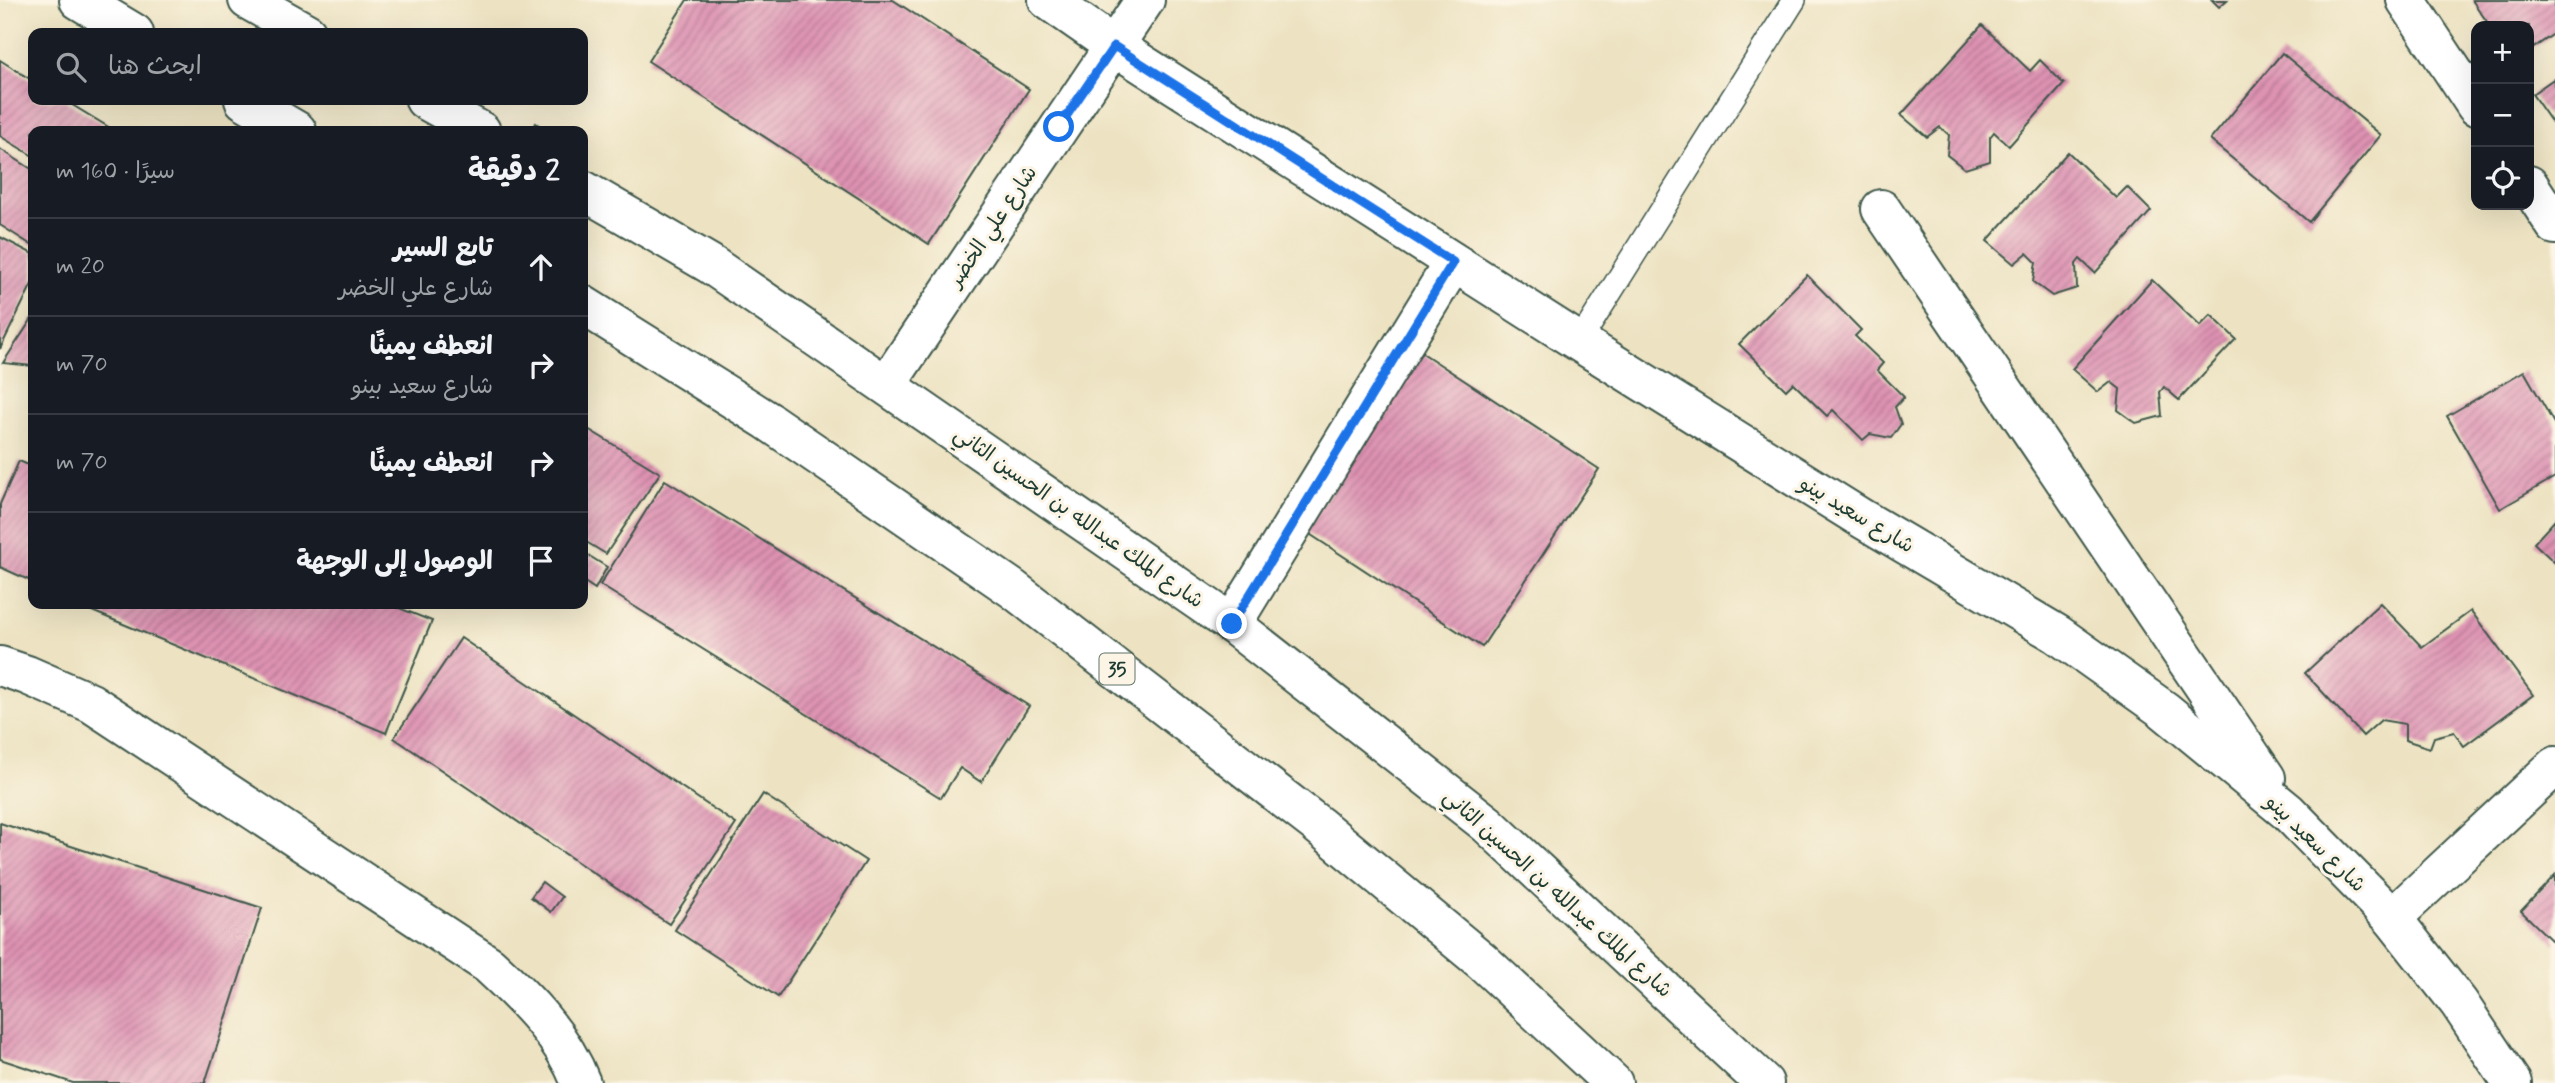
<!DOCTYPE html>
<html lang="ar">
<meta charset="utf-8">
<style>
body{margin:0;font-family:Mynerve,"Playpen Sans Arabic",sans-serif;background:#20242c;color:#f1f3f6;direction:rtl}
.controls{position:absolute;right:21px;top:21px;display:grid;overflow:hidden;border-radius:14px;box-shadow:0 7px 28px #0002}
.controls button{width:63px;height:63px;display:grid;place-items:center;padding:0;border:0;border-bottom:2px solid #363941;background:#171b24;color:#f1f3f6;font:35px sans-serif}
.stop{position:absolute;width:21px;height:21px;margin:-16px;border:5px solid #1a73e8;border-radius:50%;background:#fff}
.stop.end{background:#1a73e8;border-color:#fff;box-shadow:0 2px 7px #0008}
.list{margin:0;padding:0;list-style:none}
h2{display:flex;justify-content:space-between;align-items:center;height:91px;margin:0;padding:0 28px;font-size:30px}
h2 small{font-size:23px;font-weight:400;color:#9ea1a6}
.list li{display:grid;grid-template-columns:46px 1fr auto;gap:21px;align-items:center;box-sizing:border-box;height:98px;padding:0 28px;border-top:2px solid #363941}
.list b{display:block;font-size:26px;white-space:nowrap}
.list p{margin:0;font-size:23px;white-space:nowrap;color:#9ea1a6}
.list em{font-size:23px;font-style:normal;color:#9ea1a6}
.icon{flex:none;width:38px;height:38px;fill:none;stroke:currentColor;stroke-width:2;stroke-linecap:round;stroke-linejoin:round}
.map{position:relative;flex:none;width:2555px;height:1083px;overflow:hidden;direction:ltr}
.search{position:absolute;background:#171b24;box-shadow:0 7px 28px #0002;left:28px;top:28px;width:560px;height:77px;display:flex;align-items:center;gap:18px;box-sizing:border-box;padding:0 24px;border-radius:14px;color:#9ea1a6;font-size:26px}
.panel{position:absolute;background:#171b24;box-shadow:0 7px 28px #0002;left:28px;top:126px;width:560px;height:483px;border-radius:14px;direction:rtl}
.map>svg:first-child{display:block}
.building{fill:url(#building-hatch)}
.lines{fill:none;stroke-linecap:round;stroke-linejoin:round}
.lane-casing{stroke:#3e5649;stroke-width:26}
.street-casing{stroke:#3e5649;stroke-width:42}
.highway-casing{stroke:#3e5649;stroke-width:42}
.lane{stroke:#fff;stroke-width:23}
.street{stroke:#fff;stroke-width:38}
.highway{stroke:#fff;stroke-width:38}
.route{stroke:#1a73e8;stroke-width:9}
.labels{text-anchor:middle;stroke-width:6;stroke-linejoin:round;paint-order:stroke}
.shield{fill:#fcf5e5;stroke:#617469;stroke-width:2}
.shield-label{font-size:19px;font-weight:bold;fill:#1f3d34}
.street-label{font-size:21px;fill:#1f3d34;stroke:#fcf5e5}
</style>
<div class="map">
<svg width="2555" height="1083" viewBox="0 0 2555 1083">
<defs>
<pattern id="building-hatch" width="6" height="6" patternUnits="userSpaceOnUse" patternTransform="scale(1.75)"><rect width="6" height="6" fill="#de92b2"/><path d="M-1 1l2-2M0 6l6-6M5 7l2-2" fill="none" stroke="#b37892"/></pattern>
</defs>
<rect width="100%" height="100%" fill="#fcf5e5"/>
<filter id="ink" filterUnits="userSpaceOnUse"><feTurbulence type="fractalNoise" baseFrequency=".0143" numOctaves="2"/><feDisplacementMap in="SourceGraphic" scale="14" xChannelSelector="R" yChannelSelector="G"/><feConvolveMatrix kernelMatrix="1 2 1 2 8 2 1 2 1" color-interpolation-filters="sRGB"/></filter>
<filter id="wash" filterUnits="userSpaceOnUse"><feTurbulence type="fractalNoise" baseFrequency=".00686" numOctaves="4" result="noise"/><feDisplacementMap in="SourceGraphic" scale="28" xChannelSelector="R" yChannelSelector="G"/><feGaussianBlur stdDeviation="1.57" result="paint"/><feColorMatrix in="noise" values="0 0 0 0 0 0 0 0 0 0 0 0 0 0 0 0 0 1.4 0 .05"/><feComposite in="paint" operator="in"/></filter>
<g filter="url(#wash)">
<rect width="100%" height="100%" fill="#ede3c3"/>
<g id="blocks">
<g class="building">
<polygon points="687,0 893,0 1029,89 929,244 648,61"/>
<polygon points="2212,0 2227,0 2219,7"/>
<polygon points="2472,0 2555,0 2555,33 2529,51 2529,26 2490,26"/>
<polygon points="1982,25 2030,71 2040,60 2064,84 2009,146 1994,132 1990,137 1990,161 1965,169 1947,155 1949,135 1940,127 1927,137 1901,115"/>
<polygon points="2282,53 2381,135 2309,222 2210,140"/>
<polygon points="0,60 33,81 33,100 64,100 115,131 33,131 33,156 0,136"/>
<polygon points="2555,78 2555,127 2532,94"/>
<polygon points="536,123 547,131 531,131"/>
<polygon points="0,149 33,170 33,246 0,225"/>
<polygon points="2068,152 2116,198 2127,187 2151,211 2095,273 2080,259 2076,264 2077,288 2052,296 2033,282 2036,262 2027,253 2014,264 1987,241"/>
<polygon points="0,237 33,254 33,282 0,349"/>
<polygon points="1807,275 1861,330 1855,336 1883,363 1877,370 1904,397 1895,407 1901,424 1891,438 1870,434 1863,440 1833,410 1827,416 1793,383 1786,390 1739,344"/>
<polygon points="2152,280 2200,326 2211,315 2236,339 2179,400 2164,387 2160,392 2162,416 2136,423 2118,410 2120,389 2111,382 2098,392 2072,369"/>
<polygon points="33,317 33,366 3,363"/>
<polygon points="1421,352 1599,469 1482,647 1305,531"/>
<polygon points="2524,371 2555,425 2555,477 2500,509 2447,416"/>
<polygon points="583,426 660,473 606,554 583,540"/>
<polygon points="19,461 33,467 33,582 0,567 0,504"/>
<polygon points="665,480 1029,706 981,782 960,768 941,798 600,585"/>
<polygon points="2555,520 2555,563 2534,543"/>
<polygon points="583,552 607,567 595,589 583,581"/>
<polygon points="2380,603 2422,647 2471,611 2533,695 2464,746 2454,732 2434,737 2430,748 2405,740 2405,724 2381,720 2363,736 2305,673"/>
<polygon points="75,604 389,604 432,621 386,733"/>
<polygon points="461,638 736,824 669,924 394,738"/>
<polygon points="763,794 866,861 778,997 675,930"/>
<polygon points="0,823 262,908 205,1083 73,1083 0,1059"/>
<polygon points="2555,875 2555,944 2521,911"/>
<polygon points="542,882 562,897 551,912 531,897"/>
</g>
</g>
</g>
<g filter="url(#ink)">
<use href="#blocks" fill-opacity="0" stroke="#3e5649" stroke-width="2"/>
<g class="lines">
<defs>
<polyline id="lane" points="1579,342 1794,0"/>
<g id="street">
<polyline points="1048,0 1114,46 1579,342 1861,518 2057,634 2164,710 2288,812 2392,918 2459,1003 2512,1083"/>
<polyline points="2406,0 2476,106"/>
<polyline points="2529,185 2555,225"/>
<polyline points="1881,209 2266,778"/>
<polyline points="887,384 1145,0"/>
<polyline points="1232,624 1453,263"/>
<path d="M0,666L27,675L91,703L489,965C526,999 563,1036 581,1083"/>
<polyline points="2392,918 2555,766"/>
</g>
<g id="highway">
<polyline points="79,0 134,33"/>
<polyline points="248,0 307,33"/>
<polyline points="244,100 297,131"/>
<polyline points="425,100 481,131"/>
<polyline points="583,190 710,264 1232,624 1487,824 1764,1083"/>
<polyline points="583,305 768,421 1013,589 1318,825 1482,961 1613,1083"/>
</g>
</defs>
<use href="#lane" class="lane-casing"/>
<use href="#street" class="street-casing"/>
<use href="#highway" class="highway-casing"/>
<use href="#lane" class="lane"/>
<use href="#street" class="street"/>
<use href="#highway" class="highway"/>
</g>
</g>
<g class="lines" filter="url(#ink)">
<polyline class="route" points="1059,127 1114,46 1453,262 1232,624"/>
</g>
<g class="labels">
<rect class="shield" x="1099.5" y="653.5" width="35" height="31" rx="5"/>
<g class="shield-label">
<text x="1117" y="676">35</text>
</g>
<g class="street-label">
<text transform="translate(992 226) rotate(-56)" y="7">شارع علي الخضر</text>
<text transform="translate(1857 514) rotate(31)" y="7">شارع سعيد بينو</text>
<text transform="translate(1079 517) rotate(35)" y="7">شارع الملك عبدالله بن الحسين الثاني</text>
<text transform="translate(2316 843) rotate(44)" y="7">شارع سعيد بينو</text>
<text transform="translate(1558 893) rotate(42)" y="7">شارع الملك عبدالله بن الحسين الثاني</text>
</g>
</g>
</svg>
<div class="controls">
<button>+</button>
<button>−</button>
<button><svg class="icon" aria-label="locate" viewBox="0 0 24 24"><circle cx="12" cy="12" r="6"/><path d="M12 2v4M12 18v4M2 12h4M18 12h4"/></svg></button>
</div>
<div class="stop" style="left:1059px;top:127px"></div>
<div class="stop end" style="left:1232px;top:624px"></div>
<div class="search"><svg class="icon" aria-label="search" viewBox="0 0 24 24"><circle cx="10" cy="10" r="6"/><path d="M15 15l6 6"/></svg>ابحث هنا</div>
<section class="panel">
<h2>2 دقيقة<small>سيرًا · 160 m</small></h2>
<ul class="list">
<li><svg class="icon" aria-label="ahead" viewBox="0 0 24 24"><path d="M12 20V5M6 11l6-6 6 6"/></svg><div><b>تابع السير</b><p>شارع علي الخضر</p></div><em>20 m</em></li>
<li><svg class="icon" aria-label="right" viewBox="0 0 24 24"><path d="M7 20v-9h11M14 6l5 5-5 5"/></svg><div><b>انعطف يمينًا</b><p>شارع سعيد بينو</p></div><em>70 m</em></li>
<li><svg class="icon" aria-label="right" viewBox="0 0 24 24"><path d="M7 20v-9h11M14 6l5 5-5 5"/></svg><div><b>انعطف يمينًا</b></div><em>70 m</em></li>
<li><svg class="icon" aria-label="arrive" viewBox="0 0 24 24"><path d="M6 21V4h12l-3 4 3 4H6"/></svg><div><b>الوصول إلى الوجهة</b></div></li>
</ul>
</section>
</div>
